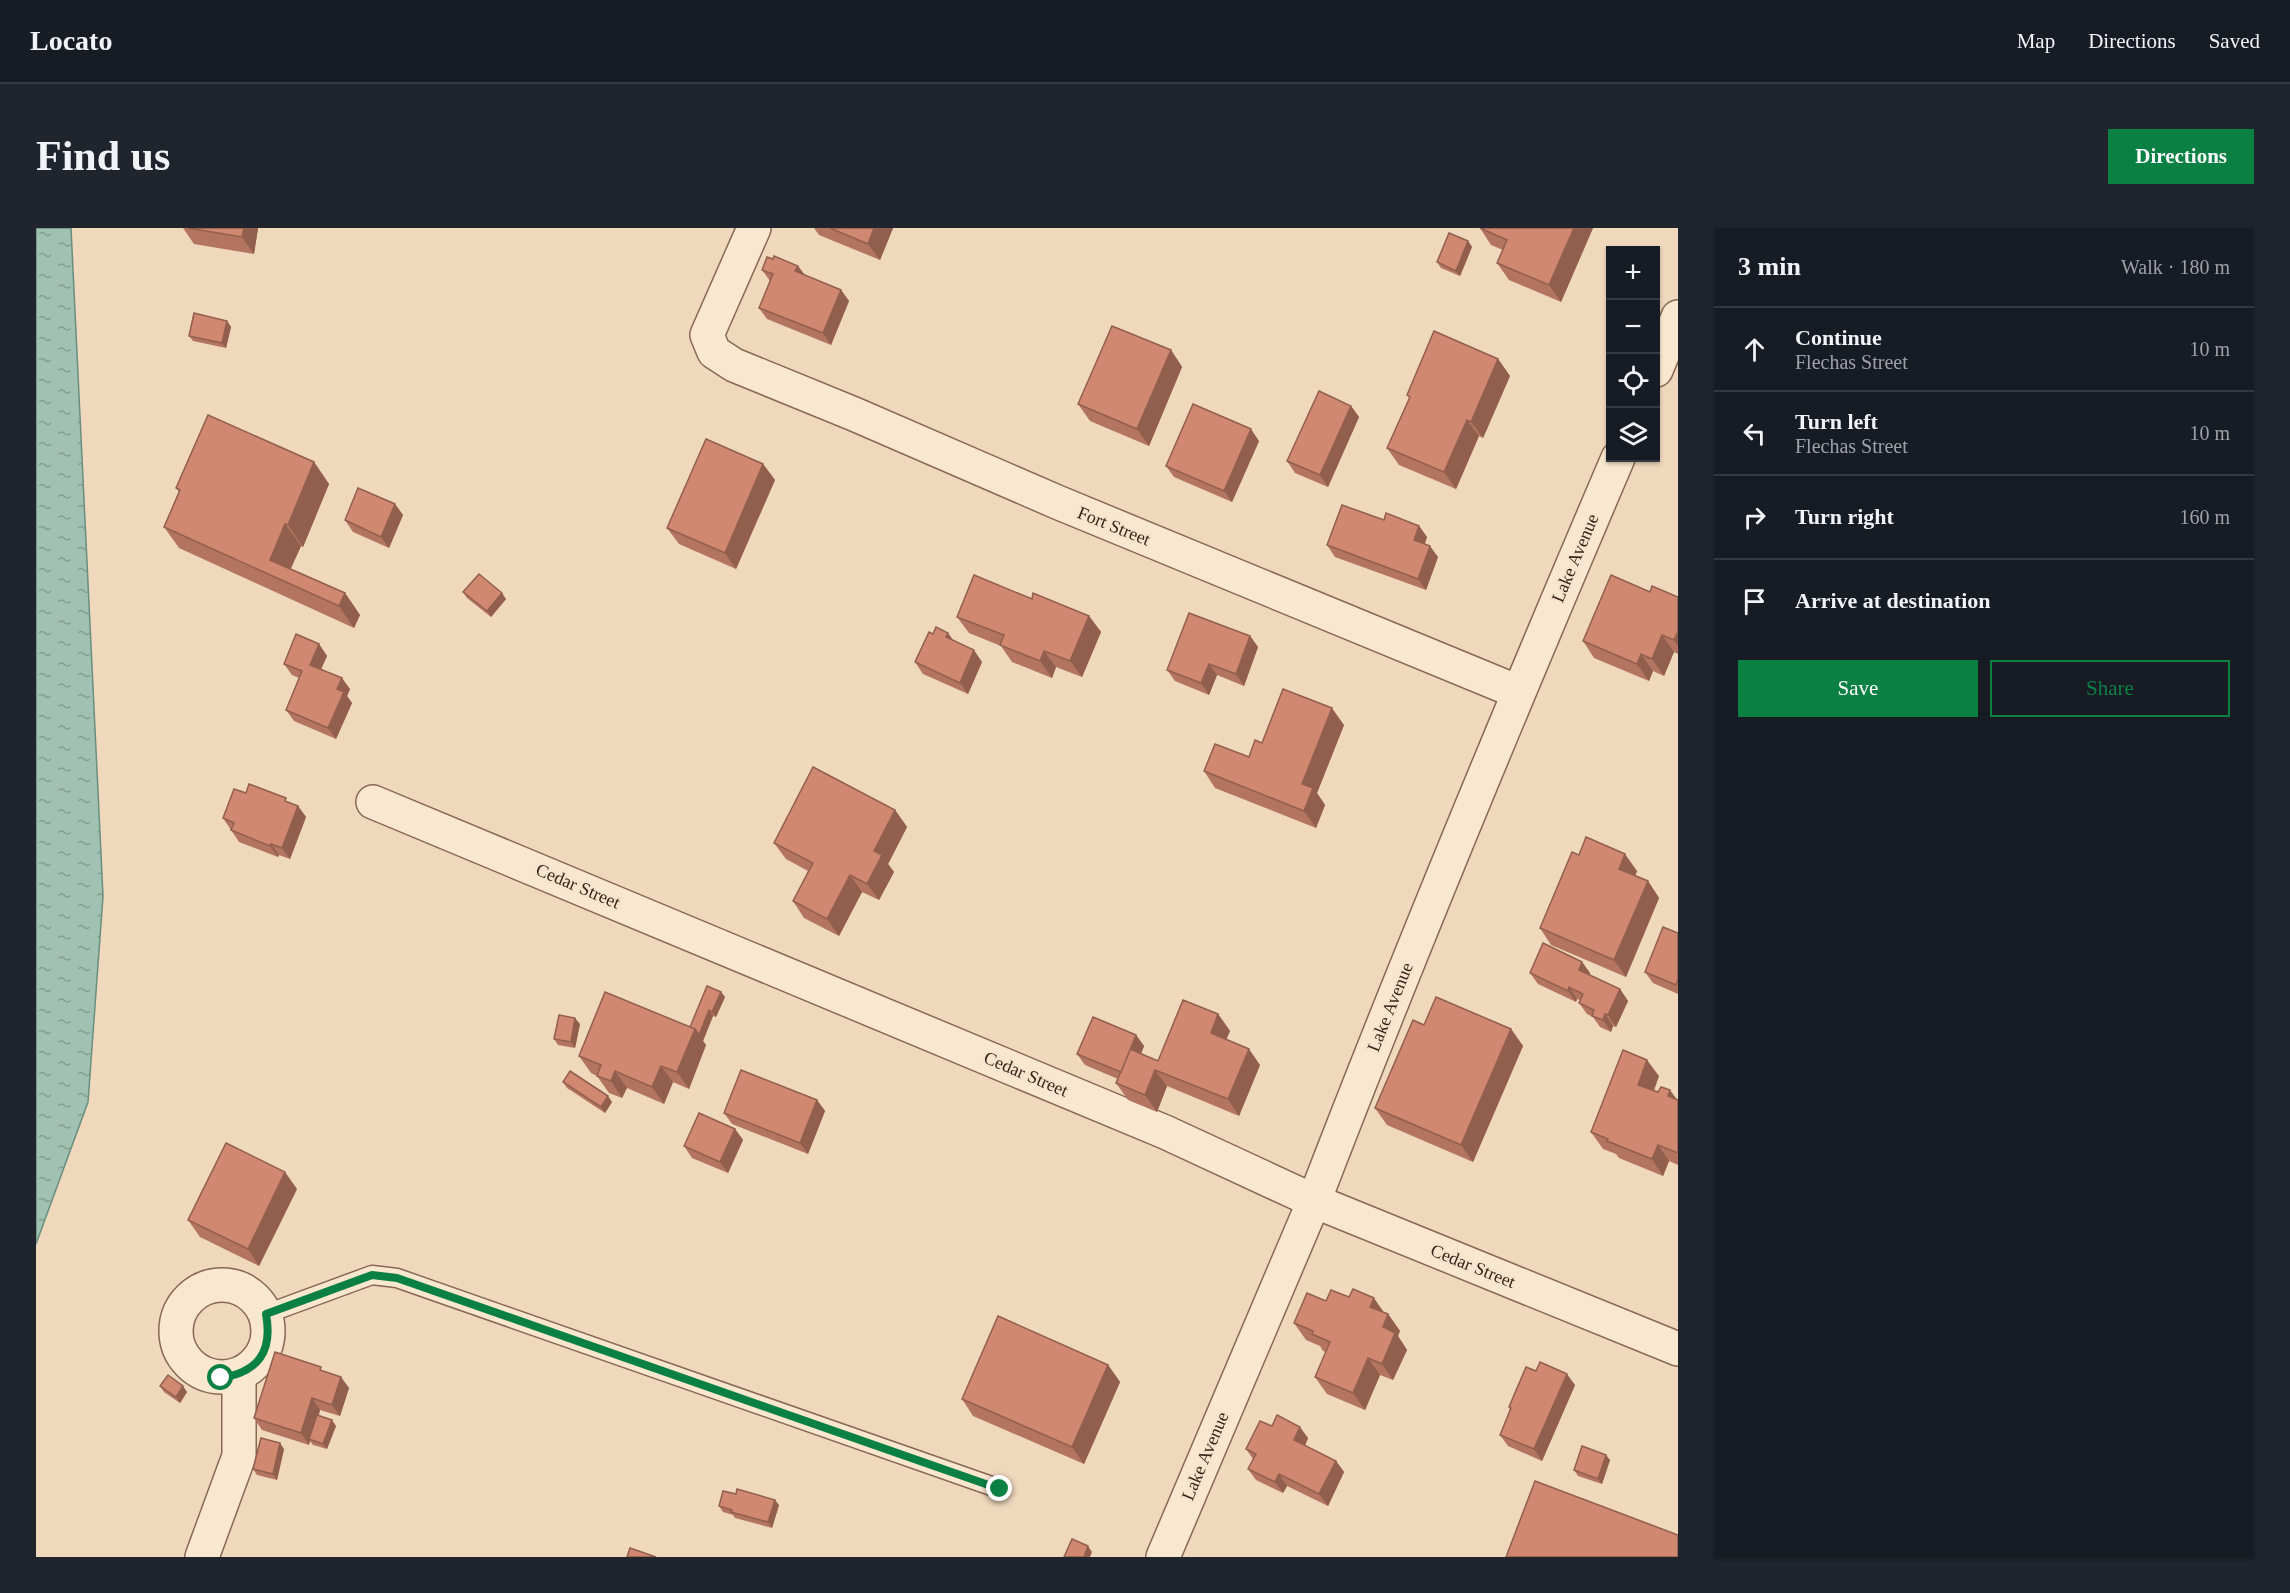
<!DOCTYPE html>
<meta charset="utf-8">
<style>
body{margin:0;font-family:"Times New Roman",serif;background:#20242c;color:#f1f3f6}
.controls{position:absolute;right:18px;top:18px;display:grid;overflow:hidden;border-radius:0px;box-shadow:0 2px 4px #0004}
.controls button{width:54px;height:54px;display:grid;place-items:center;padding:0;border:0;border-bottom:2px solid #363941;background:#171b24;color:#f1f3f6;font:30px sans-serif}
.stop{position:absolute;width:18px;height:18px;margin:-14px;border:4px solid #0b8043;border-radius:50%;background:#fff}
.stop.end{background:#0b8043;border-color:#fff;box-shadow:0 2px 6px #0008}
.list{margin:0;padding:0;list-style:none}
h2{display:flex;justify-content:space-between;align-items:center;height:78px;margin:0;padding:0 24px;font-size:26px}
h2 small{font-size:20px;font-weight:400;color:#9ea1a6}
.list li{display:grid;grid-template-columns:39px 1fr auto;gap:18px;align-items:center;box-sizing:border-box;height:84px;padding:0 24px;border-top:2px solid #363941}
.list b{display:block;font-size:22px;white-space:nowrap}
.list p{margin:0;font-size:20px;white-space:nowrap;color:#9ea1a6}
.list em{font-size:20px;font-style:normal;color:#9ea1a6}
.actions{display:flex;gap:12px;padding:18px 24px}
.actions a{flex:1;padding:14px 0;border:2px solid #0b8043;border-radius:0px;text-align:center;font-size:21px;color:#0b8043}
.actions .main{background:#0b8043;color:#fff}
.icon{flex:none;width:33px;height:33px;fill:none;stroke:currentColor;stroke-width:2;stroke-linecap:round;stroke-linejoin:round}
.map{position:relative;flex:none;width:1642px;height:1329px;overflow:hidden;border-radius:0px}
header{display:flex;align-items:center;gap:36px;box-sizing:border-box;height:84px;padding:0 30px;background:#171b24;border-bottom:2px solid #363941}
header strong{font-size:28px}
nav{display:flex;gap:33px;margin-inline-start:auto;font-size:21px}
.intro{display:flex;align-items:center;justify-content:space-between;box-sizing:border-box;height:144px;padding:0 36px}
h1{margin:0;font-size:42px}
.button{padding:15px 27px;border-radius:0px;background:#0b8043;color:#fff;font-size:21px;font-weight:700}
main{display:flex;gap:36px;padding:0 36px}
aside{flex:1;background:#171b24;border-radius:0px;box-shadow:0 2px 4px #0004}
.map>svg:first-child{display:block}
.water{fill:url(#water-ripples);stroke:#688f7f;stroke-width:1.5}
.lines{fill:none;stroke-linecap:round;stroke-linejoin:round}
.service-casing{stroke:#886855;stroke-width:21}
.minor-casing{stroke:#886855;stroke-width:36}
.tertiary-casing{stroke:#886855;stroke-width:36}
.service{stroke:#fae7d0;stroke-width:18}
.minor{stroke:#fae7d0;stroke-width:33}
.tertiary{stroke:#fae7d0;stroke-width:33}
.wall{fill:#b37560}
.shaded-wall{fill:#925f4e}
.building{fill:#d08870;stroke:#925f4e;stroke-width:1.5}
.route{stroke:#0b8043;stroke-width:8}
.labels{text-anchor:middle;stroke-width:5;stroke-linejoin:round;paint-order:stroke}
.street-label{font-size:18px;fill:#37241b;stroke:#f7e4cd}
</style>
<header>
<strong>Locato</strong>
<nav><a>Map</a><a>Directions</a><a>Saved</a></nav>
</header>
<div class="intro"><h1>Find us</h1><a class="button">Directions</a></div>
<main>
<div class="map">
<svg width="1642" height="1329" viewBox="0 0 1642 1329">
<defs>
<pattern id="water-ripples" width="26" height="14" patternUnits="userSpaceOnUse" patternTransform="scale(1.5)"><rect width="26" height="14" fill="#a1c1b2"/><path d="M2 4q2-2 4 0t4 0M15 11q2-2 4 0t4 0" fill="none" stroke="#849d90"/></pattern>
</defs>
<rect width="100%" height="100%" fill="#f0d8bd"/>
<polygon class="water" points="0,0 35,0 67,668 52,874 0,1016"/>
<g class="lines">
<defs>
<polyline id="service" points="230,1086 336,1047 361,1050 964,1261"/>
<g id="minor">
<polyline points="718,0 671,107 678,124 698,137 818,186 1021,274 1482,464"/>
<circle cx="186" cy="1103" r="46"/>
<polyline points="166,1329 203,1228 203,1147"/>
<polyline points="1127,1329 1278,973"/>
</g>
<g id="tertiary">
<polyline points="1620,142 1642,89"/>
<polyline points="337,574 1129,904 1278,973 1642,1121"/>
<path d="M1278,973C1374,723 1477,476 1582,230"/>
</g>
</defs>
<use href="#service" class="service-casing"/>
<use href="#minor" class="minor-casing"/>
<use href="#tertiary" class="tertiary-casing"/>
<use href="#service" class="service"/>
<use href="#minor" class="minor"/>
<use href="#tertiary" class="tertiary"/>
</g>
<g class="wall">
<polygon points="147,0 222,0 218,26 158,16"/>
<polygon points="778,0 857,0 844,32 783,7"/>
<polygon points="1444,0 1557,0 1525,74 1473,52 1461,35 1467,22 1455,17"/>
<polygon points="1432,13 1436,19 1424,48 1405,40 1401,34"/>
<polygon points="737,31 762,38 769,47 805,62 813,73 795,117 731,91 723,80 734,53 726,42"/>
<polygon points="191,93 195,99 190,120 157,113 153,108"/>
<polygon points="1135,122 1146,139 1113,218 1054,193 1042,176"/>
<polygon points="1462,131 1474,148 1447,210 1443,208 1420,261 1363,237 1351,220 1373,170 1371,167"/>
<polygon points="1315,178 1323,189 1292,259 1259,245 1251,233"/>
<polygon points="1223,213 1196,274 1138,249 1130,238"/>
<polygon points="278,234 293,256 267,319 265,318 254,341 309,365 324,387 318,400 143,320 128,299 143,264 140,260"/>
<polygon points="727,236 739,252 700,341 643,316 631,300"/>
<polygon points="359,276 367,287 353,320 317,304 309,292"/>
<polygon points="1348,292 1383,298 1391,309 1389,315 1402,329 1390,362 1299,329 1291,317"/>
<polygon points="427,364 470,371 455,389 431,370"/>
<polygon points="1614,364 1642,369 1642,426 1638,424 1628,448 1617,443 1613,453 1558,430 1547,413"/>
<polygon points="996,371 1053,388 1065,404 1046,449 1020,439 1016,450 976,434 965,418 933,405 921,389"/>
<polygon points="1214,408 1222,419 1208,458 1181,447 1173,467 1139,453 1131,442"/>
<polygon points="918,413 946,434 932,466 887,446 879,434"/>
<polygon points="283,416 291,428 285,441 314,461 311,468 316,475 300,511 258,493 250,482 263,450 256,447 248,436"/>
<polygon points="1308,497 1281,565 1289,577 1280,600 1179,560 1168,543 1213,529 1226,515"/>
<polygon points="210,565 254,575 262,578 270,589 254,631 243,627 242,629 203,614 187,590"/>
<polygon points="859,582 871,599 852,636 858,644 843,672 826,664 803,708 768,690 757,673 772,643 750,631 738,615"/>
<polygon points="1543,627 1601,643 1599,648 1612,653 1623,670 1590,749 1515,717 1504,700"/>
<polygon points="1642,705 1642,766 1617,755 1609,744"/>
<polygon points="1546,734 1554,745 1553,747 1584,761 1592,773 1580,799 1577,798 1575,804 1564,799 1557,789 1551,786 1543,775 1544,772 1541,771 1540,774 1502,756 1494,745"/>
<polygon points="685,764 689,769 680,789 677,788 667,813 670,817 653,861 637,854 628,876 591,860 586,870 573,865 561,848 555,845 543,828 654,799"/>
<polygon points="1182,786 1194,803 1190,811 1224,837 1203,888 1131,858 1121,884 1092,872 1080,855 1082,851 1049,837 1041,826 1100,807 1108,818 1105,826 1122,833"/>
<polygon points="544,796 539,820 522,817 518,811"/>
<polygon points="1475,801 1487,818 1437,934 1351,897 1339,880"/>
<polygon points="1623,848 1618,863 1642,872 1642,937 1633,933 1627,948 1583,930 1580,926 1567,921 1555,904"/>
<polygon points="527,854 576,874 569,885 531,860"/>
<polygon points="781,872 789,883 772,926 696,896 688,885"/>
<polygon points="699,901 707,912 692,945 656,930 648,918"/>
<polygon points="261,961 223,1038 164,1009 152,992"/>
<polygon points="1290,1073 1348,1085 1352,1086 1364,1103 1362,1108 1371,1122 1357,1152 1344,1147 1329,1182 1291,1166 1279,1149 1290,1124 1287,1123 1284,1118 1270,1112 1258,1095"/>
<polygon points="1072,1137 1084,1154 1048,1236 937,1188 926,1171"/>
<polygon points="287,1143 313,1160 304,1188 284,1182 283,1187 300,1198 291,1221 277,1217 274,1213 273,1217 226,1202 218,1190"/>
<polygon points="1500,1143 1539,1157 1506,1233 1472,1218 1464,1207 1474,1182 1473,1179"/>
<polygon points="124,1158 151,1164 144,1175 128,1164"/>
<polygon points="1236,1198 1272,1210 1269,1218 1300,1233 1308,1244 1292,1278 1251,1258 1247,1265 1220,1252 1212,1241 1217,1231 1210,1221"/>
<polygon points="248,1221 241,1252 221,1247 217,1241"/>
<polygon points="1574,1232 1566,1256 1542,1248 1538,1242"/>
<polygon points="743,1277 736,1300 699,1290 697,1287 687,1284 683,1278"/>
</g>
<g class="shaded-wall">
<polygon points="208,0 222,0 218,26 206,9"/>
<polygon points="838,0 857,0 844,32 832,16"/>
<polygon points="1538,0 1557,0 1525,74 1513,57"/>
<polygon points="1432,13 1436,19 1424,48 1420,43"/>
<polygon points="762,38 770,49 759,43"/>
<polygon points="805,62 813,73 795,117 787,105"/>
<polygon points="191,93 195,99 190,120 186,115"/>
<polygon points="1135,122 1146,139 1113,218 1101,201"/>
<polygon points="1462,131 1474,148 1447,210 1435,194"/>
<polygon points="1315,178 1323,189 1292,259 1284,247"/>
<polygon points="1431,192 1443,208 1420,261 1408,244"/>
<polygon points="1215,201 1223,213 1196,274 1188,263"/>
<polygon points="278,234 293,256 267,319 252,297"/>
<polygon points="727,236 739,252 700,341 689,325"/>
<polygon points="359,276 367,287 353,320 345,309"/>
<polygon points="249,296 265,318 249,354 234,332"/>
<polygon points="1383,298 1391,309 1386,323 1378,312"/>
<polygon points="1394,318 1402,329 1390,362 1382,351"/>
<polygon points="309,365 324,387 318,400 303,378"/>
<polygon points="466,365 470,371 455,389 451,383"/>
<polygon points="1053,388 1065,404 1046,449 1034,433"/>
<polygon points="1642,403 1642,418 1638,412"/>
<polygon points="912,405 920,416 910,409"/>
<polygon points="1626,407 1638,424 1628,448 1616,431"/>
<polygon points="1214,408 1222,419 1208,458 1200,446"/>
<polygon points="283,416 291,428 282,448 274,437"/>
<polygon points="938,422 946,434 932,466 924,455"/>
<polygon points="1008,423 1020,439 1016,450 1004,433"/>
<polygon points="1605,426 1617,443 1613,453 1601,436"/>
<polygon points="1173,436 1181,447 1173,467 1165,455"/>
<polygon points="306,450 314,461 311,468 316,475 300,511 292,500 301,461"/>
<polygon points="1296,480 1308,497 1281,565 1289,577 1280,600 1268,583 1266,556"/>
<polygon points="262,578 270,589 254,631 246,620"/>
<polygon points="859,582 871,599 852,636 858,644 843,672 831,656 838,623"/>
<polygon points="235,616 243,627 242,629 234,618"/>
<polygon points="1589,626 1601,643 1595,658 1583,641"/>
<polygon points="814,647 826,664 803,708 791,691"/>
<polygon points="1612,653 1623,670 1590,749 1578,732"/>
<polygon points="1546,734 1554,745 1551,753 1543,742"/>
<polygon points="1533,759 1541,771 1540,774 1532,763"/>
<polygon points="1584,761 1592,773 1580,799 1572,787"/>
<polygon points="685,764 689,769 680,789 676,784"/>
<polygon points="673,782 677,788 667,813 670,817 653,861 641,844 659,801"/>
<polygon points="1182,786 1194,803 1186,822 1175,805"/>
<polygon points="1569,786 1577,798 1575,804 1567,792"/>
<polygon points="539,790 544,796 539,820 535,814"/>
<polygon points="1475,801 1487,818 1437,934 1425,917"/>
<polygon points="1100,807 1108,818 1093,855 1085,844"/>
<polygon points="1213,821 1224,837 1203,888 1192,871"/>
<polygon points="1611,832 1623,848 1613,874 1602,857"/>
<polygon points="625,838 637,854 628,876 616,859"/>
<polygon points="1119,842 1131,858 1121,884 1109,867"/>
<polygon points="579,843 591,860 586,870 575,853"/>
<polygon points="1634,862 1642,873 1632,868"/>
<polygon points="572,868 576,874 569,885 565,879"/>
<polygon points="781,872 789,883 772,926 764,915"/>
<polygon points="699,901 707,912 692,945 684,934"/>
<polygon points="1622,917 1633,933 1627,948 1616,931"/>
<polygon points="249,944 261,961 223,1038 212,1021"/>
<polygon points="1338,1070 1349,1086 1334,1079"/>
<polygon points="1352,1086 1364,1103 1362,1108 1371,1122 1357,1152 1346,1136 1347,1099"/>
<polygon points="1332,1130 1344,1147 1329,1182 1317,1165"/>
<polygon points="1072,1137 1084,1154 1048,1236 1036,1219"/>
<polygon points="1531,1146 1539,1157 1506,1233 1498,1221"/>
<polygon points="305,1149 313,1160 304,1188 296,1177"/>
<polygon points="147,1158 151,1164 144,1175 140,1169"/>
<polygon points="276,1170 284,1182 275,1211 273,1211 274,1213 273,1217 265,1205"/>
<polygon points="296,1192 300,1198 291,1221 287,1216"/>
<polygon points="1264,1199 1272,1210 1266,1224 1258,1212"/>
<polygon points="244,1215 248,1221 241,1252 237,1246"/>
<polygon points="1570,1227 1574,1232 1566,1256 1562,1251"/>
<polygon points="1300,1233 1308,1244 1292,1278 1283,1266"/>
<polygon points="1243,1246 1251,1258 1247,1265 1239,1254"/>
<polygon points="739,1272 743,1277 736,1300 732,1294"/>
<polygon points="1052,1318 1056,1324 1054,1329 1048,1329"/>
</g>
<g class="building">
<polygon points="152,0 208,0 206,9"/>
<polygon points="794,0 838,0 832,16"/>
<polygon points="1444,0 1538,0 1513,57 1461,35 1471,12"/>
<polygon points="1413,5 1432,13 1420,43 1401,34"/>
<polygon points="738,28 762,38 759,43 805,62 787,105 723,80 737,46 726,42 731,29 737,31"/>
<polygon points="158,85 191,93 186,115 153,108"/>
<polygon points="1076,98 1135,122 1101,201 1042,176"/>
<polygon points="1398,103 1462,131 1435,194 1431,192 1408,244 1351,220 1374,169 1371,167"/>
<polygon points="1283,163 1315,178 1284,247 1251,233"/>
<polygon points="1157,176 1215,201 1188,263 1130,238"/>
<polygon points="172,187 278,234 252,297 249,296 234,332 309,365 303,378 128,299 144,262 140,260"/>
<polygon points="670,211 727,236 689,325 631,300"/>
<polygon points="322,260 359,276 345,309 309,292"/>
<polygon points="1306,277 1348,292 1350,285 1383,298 1378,312 1394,318 1382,351 1291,317"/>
<polygon points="443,346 466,365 451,383 427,364"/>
<polygon points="938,347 996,371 997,365 1053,388 1034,433 1008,423 1004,433 964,417 968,407 921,389"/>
<polygon points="1575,347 1614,364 1616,358 1642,369 1642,403 1638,412 1626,407 1616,431 1605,426 1601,436 1547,413"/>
<polygon points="1153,385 1214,408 1200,446 1173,436 1165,455 1131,442"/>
<polygon points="900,399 912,405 910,409 938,422 924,455 879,434 893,404 897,406"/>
<polygon points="260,406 283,416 274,437 306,450 301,461 308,464 292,500 250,482 266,443 248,436"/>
<polygon points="1247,461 1296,480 1266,556 1277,560 1268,583 1168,543 1179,516 1213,529 1219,512 1226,515"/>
<polygon points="777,539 859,582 838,623 846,627 831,656 814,647 791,691 757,673 777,635 738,615"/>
<polygon points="213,556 250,570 249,573 262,578 246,620 235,616 234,618 195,602 198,595 187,590 198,561 210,565"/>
<polygon points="1550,609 1589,626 1583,641 1612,653 1578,732 1504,700 1536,624 1543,627"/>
<polygon points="1627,699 1642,705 1642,751 1640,757 1609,744"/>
<polygon points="1507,715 1546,734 1543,742 1584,761 1572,787 1569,786 1567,792 1556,788 1558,782 1543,775 1547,766 1533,759 1532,763 1494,745"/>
<polygon points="671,758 685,764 676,784 673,782 663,807 659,801 654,799"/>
<polygon points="569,764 659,801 641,844 625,838 616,859 579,843 575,853 561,848 565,837 543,828"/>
<polygon points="1400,769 1475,801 1425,917 1339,880 1377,792 1388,797"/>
<polygon points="1147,772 1182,786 1175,805 1213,821 1192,871 1119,842 1109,867 1080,855 1094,821 1122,833"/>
<polygon points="523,787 539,790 535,814 518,811"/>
<polygon points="1057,789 1100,807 1085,844 1041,826"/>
<polygon points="1587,822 1611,832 1602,857 1622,864 1625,859 1634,862 1632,868 1642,872 1642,925 1622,917 1616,931 1571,913 1572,911 1555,904"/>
<polygon points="705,842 781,872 764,915 688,885"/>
<polygon points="534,843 572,868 565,879 527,854"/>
<polygon points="663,885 699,901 684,934 648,918"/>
<polygon points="190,915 249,944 212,1021 152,992"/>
<polygon points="1317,1061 1338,1070 1334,1079 1352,1086 1347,1099 1359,1105 1346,1136 1332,1130 1317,1165 1279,1149 1294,1114 1276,1106 1277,1103 1258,1095 1271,1065 1290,1073 1295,1062 1313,1069"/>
<polygon points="962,1088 1072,1137 1036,1219 926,1171"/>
<polygon points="239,1124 285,1139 284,1142 305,1149 296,1177 276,1170 265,1205 218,1190"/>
<polygon points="1504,1134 1531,1146 1498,1221 1464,1207 1475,1180 1473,1179 1490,1139 1500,1143"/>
<polygon points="132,1147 147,1158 140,1169 124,1158"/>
<polygon points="281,1187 296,1192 287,1216 273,1211"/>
<polygon points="1241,1187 1264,1199 1258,1212 1300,1233 1283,1266 1243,1246 1239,1254 1212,1241 1220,1226 1210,1221 1224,1193 1236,1198"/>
<polygon points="225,1210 244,1215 237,1246 217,1241"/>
<polygon points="1546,1218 1570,1227 1562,1251 1538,1242"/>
<polygon points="1499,1253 1642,1307 1642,1329 1470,1329"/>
<polygon points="701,1261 739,1272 732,1294 695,1284 696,1282 683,1278 687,1263 700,1266"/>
<polygon points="1036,1311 1052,1318 1048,1329 1028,1329"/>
<polygon points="594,1320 620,1329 591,1329"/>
</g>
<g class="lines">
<path class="route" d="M185,1150C222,1144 237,1124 230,1086L336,1047L361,1050L964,1261"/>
</g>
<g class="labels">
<g class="street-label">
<text transform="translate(1078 298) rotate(22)" y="6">Fort Street</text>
<text transform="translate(1539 330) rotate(-67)" y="6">Lake Avenue</text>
<text transform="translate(542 658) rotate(23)" y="6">Cedar Street</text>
<text transform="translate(1354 779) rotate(-68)" y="6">Lake Avenue</text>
<text transform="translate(990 846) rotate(23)" y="6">Cedar Street</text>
<text transform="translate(1437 1038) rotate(22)" y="6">Cedar Street</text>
<text transform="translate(1169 1228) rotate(-67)" y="6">Lake Avenue</text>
</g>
</g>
</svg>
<div class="controls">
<button>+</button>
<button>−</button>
<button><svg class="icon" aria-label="locate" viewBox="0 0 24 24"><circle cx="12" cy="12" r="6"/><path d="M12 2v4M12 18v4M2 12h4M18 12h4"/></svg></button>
<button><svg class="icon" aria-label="layers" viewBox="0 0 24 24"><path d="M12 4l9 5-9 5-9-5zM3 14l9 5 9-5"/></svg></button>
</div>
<div class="stop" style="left:185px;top:1150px"></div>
<div class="stop end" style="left:964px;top:1261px"></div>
</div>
<aside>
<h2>3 min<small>Walk · 180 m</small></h2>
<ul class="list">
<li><svg class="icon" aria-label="ahead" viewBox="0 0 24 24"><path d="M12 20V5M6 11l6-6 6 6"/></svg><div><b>Continue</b><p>Flechas Street</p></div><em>10 m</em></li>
<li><svg class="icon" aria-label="left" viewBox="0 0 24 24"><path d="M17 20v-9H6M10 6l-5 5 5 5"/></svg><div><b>Turn left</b><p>Flechas Street</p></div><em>10 m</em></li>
<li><svg class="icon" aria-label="right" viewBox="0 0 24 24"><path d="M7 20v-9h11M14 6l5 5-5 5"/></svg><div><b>Turn right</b></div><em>160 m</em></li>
<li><svg class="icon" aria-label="arrive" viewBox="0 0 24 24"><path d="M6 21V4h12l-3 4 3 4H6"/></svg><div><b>Arrive at destination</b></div></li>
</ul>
<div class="actions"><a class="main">Save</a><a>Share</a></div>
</aside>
</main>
